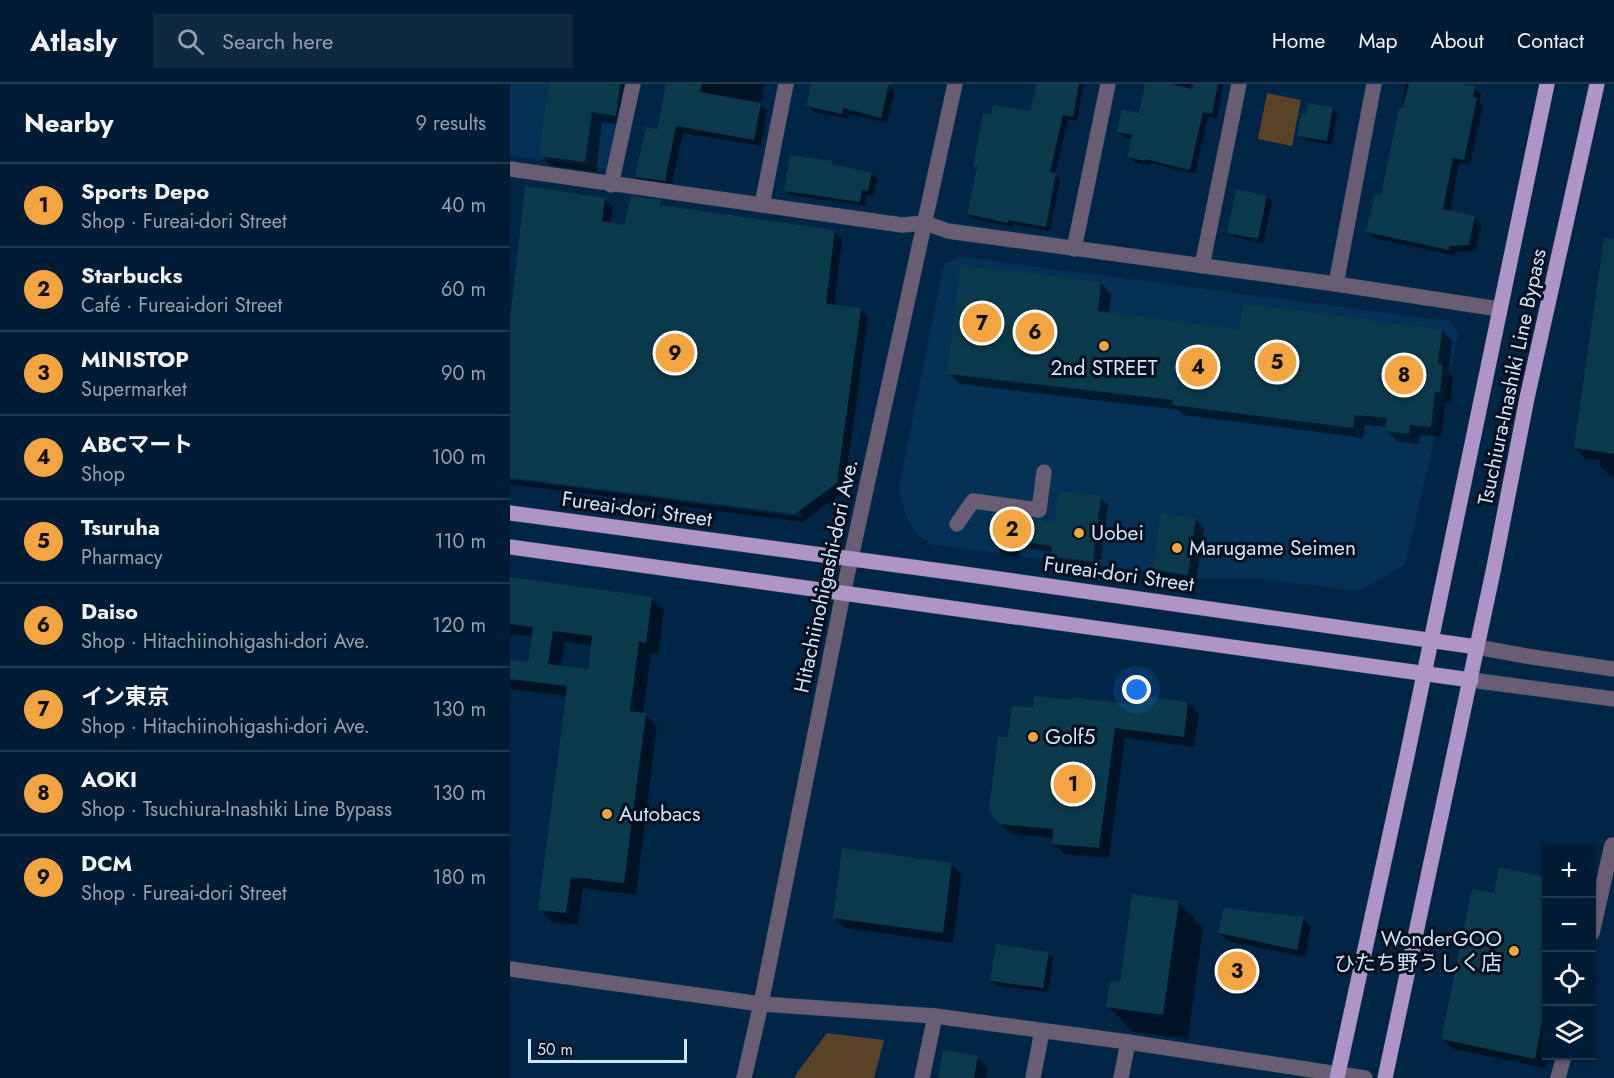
<!DOCTYPE html>
<meta charset="utf-8">
<style>
body{margin:0;font-family:Jost,"Noto Sans JP",sans-serif;background:#0e2940;color:#f1f3f6}
.controls{position:absolute;right:18px;bottom:18px;display:grid;overflow:hidden;border-radius:0px;box-shadow:0 2px 4px #0004}
.controls button{width:54px;height:54px;display:grid;place-items:center;padding:0;border:0;border-bottom:2px solid #223a4f;background:#001c34;color:#f1f3f6;font:30px sans-serif}
.scale{position:absolute;left:18px;bottom:15px;width:159px;box-sizing:border-box;padding-left:6px;border:3px solid #cfe4f9;border-top:0;font-size:16px;line-height:21px;white-space:nowrap;color:#cfe4f9;-webkit-text-stroke:4px #020e1c;paint-order:stroke}
.you{position:absolute;left:627px;top:606px;width:21px;height:21px;margin:-15px;border:4px solid #fff;border-radius:50%;background:#1a73e8;box-shadow:0 0 0 9px #1a73e833}
.badge{display:grid;place-items:center;width:39px;height:39px;border-radius:50%;background:#f2a541;color:#111;font-size:20px;font-weight:700}
.pin{position:absolute;translate:-50% -50%;border:3px solid #fff;box-shadow:0 2px 6px #0006}
.list{margin:0;padding:0;list-style:none}
h2{display:flex;justify-content:space-between;align-items:center;height:78px;margin:0;padding:0 24px;font-size:26px}
h2 small{font-size:20px;font-weight:400;color:#95a1ac}
.list li{display:grid;grid-template-columns:39px 1fr auto;gap:18px;align-items:center;box-sizing:border-box;height:84px;padding:0 24px;border-top:2px solid #223a4f}
.list b{display:block;font-size:22px;white-space:nowrap}
.list p{margin:0;font-size:20px;white-space:nowrap;color:#95a1ac}
.list em{font-size:20px;font-style:normal;color:#95a1ac}
.icon{flex:none;width:33px;height:33px;fill:none;stroke:currentColor;stroke-width:2;stroke-linecap:round;stroke-linejoin:round}
.map{position:relative;flex:none;width:1104px;height:994px;overflow:hidden}
header{display:flex;align-items:center;gap:36px;box-sizing:border-box;height:84px;padding:0 30px;background:#001c34;border-bottom:2px solid #223a4f}
header strong{font-size:28px}
nav{display:flex;gap:33px;margin-inline-start:auto;font-size:21px}
.search{width:420px;height:54px;background:#0e2940;display:flex;align-items:center;gap:15px;box-sizing:border-box;padding:0 21px;border-radius:0px;color:#95a1ac;font-size:22px}
main{display:flex}
aside{flex:1;background:#001c34}
.map>svg:first-child{display:block}
.built{fill:#043155}
.green{fill:#5a4227}
.shadow{fill:#0007;fill-rule:evenodd}
.building{fill:#0b3a4c;fill-rule:evenodd}
.lines{fill:none;stroke-linecap:round;stroke-linejoin:round}
.minor-casing{stroke:#1d405e;stroke-width:16}
.major-casing{stroke:#1d405e;stroke-width:16}
.minor{stroke:#695d74;stroke-width:15}
.major{stroke:#af95c5;stroke-width:15}
.poi-dot{fill:#f2a541;stroke:#020e1c;stroke-width:2}
.labels{text-anchor:middle;stroke-width:6;stroke-linejoin:round;paint-order:stroke}
.poi-label{font-size:21px;fill:#cfe4f9;stroke:#020e1c;text-anchor:start}
.street-label{font-size:21px;fill:#cfe4f9;stroke:#020e1c}
</style>
<header>
<strong>Atlasly</strong>
<div class="search"><svg class="icon" aria-label="search" viewBox="0 0 24 24"><circle cx="10" cy="10" r="6"/><path d="M15 15l6 6"/></svg>Search here</div>
<nav><a>Home</a><a>Map</a><a>About</a><a>Contact</a></nav>
</header>
<main>
<aside>
<h2>Nearby<small>9 results</small></h2>
<ul class="list">
<li><span class="badge">1</span><div><b>Sports Depo</b><p>Shop · Fureai-dori Street</p></div><em>40 m</em></li>
<li><span class="badge">2</span><div><b>Starbucks</b><p>Café · Fureai-dori Street</p></div><em>60 m</em></li>
<li><span class="badge">3</span><div><b>MINISTOP</b><p>Supermarket</p></div><em>90 m</em></li>
<li><span class="badge">4</span><div><b>ABCマート</b><p>Shop</p></div><em>100 m</em></li>
<li><span class="badge">5</span><div><b>Tsuruha</b><p>Pharmacy</p></div><em>110 m</em></li>
<li><span class="badge">6</span><div><b>Daiso</b><p>Shop · Hitachiinohigashi-dori Ave.</p></div><em>120 m</em></li>
<li><span class="badge">7</span><div><b>イン東京</b><p>Shop · Hitachiinohigashi-dori Ave.</p></div><em>130 m</em></li>
<li><span class="badge">8</span><div><b>AOKI</b><p>Shop · Tsuchiura-Inashiki Line Bypass</p></div><em>130 m</em></li>
<li><span class="badge">9</span><div><b>DCM</b><p>Shop · Fureai-dori Street</p></div><em>180 m</em></li>
</ul>
</aside>
<div class="map">
<svg width="1104" height="994" viewBox="0 0 1104 994">
<rect width="100%" height="100%" fill="#002545"/>
<g class="built">
<polygon points="0,0 114,0 97,85 0,71"/>
<polygon points="450,173 939,237 949,249 895,481 849,507 752,495 692,494 422,461 406,449 396,433 389,402 434,180"/>
</g>
<g class="green">
<polygon points="757,9 791,16 782,62 748,55"/>
<polygon points="317,949 374,956 364,994 285,994 287,989"/>
</g>
<g class="shadow">
<polygon points="40,0 122,0 117,42 92,38 86,88 42,82 31,71"/>
<polygon points="158,0 254,0 251,21 257,27 251,62 173,49 161,103 133,99 126,93 148,47"/>
<polygon points="306,0 378,0 385,7 377,39 339,30 338,35 304,28 298,22"/>
<polygon points="529,0 574,0 567,37 558,35 545,91 550,96 540,147 503,140 502,143 463,135 458,130 468,85 465,81 522,28"/>
<polygon points="637,0 711,0 713,2 707,34 698,33 685,90 640,79 640,81 624,78 619,73 622,55 614,53 609,48 630,31"/>
<polygon points="896,0 946,0 964,4 971,10 969,18 973,22 960,81 949,79 940,128 965,133 971,140 965,167 946,168 945,172 864,154 858,147 872,113"/>
<polygon points="822,24 827,30 822,61 794,56 789,51 797,31"/>
<polygon points="322,79 325,83 362,90 367,95 363,112 357,110 355,122 281,111 275,106"/>
<polygon points="757,113 762,118 753,159 724,153 719,148"/>
<polygon points="94,115 103,123 100,140 115,143 150,118 156,124 324,148 332,156 324,223 350,225 358,233 334,407 293,438 0,400 0,395 292,433 292,430 0,392 0,251"/>
<polygon points="1104,185 1104,393 1100,392 1089,381 1090,376 1076,375 1065,364"/>
<polygon points="591,199 601,210 599,230 731,247 858,239 932,246 942,257 939,289 943,293 940,319 935,318 931,353 910,351 909,360 888,358 877,347 877,343 855,341 853,354 674,331 669,326 450,300 439,289"/>
<polygon points="590,414 598,421 591,476 548,471 548,474 590,479 590,483 550,478 543,471 543,468 510,463 509,473 493,471 479,455 546,439"/>
<polygon points="686,436 694,444 686,498 653,493 645,485"/>
<path d="M0,495L142,515L154,527L148,570L141,569L133,630L147,642L126,811L73,804L68,841L42,838L30,825L57,612L0,605V577L19,579L23,553L3,550L2,553L0,552ZM55,558L83,562L80,587L51,583Z"/>
<polygon points="678,619 689,630 684,663 615,654 599,774 554,770 543,759 544,754 502,750 490,739 499,655 624,622"/>
<polygon points="442,781 452,791 443,859 335,844 324,833"/>
<polygon points="990,785 1036,795 1036,972 1038,972 1036,984 943,965 932,954 985,811"/>
<polygon points="668,818 693,844 678,955 623,948 598,922 611,900"/>
<polygon points="793,835 801,843 795,873 718,857 710,849"/>
<polygon points="538,869 543,874 538,908 487,902 482,897"/>
<polygon points="467,974 478,984 476,994 430,994"/>
</g>
<g class="building">
<polygon points="39,0 110,0 106,32 82,28 75,78 29,72"/>
<polygon points="156,0 192,0 190,8 251,19 244,56 166,42 155,97 125,93 136,43 147,45"/>
<polygon points="301,0 379,0 371,34 333,24 332,30 296,22"/>
<polygon points="527,0 569,0 563,33 553,31 540,88 546,89 536,143 498,136 498,139 457,130 467,83 463,82 473,29 481,30 483,21 520,27"/>
<polygon points="635,0 660,0 682,5 683,0 708,0 702,30 693,28 680,86 635,75 635,77 617,73 622,51 607,48 612,25 629,29"/>
<polygon points="899,0 954,0 965,2 963,13 967,14 954,76 943,74 933,125 965,132 959,161 939,162 939,166 856,148 865,110 871,111 889,23 892,24"/>
<polygon points="798,19 823,23 817,57 787,52 791,29 796,30"/>
<polygon points="280,71 322,77 322,80 362,89 358,107 352,106 350,118 274,107"/>
<polygon points="15,102 95,114 92,137 114,141 121,112 151,116 150,121 325,146 316,220 351,224 327,399 285,430 0,394 0,237"/>
<polygon points="726,105 757,112 748,155 717,149"/>
<polygon points="1094,154 1104,155 1104,370 1064,364"/>
<polygon points="450,181 591,198 588,227 730,245 733,220 857,235 857,237 932,245 928,280 933,281 930,308 925,308 921,343 900,341 899,350 875,347 877,334 845,331 843,344 662,321 663,316 437,290"/>
<polygon points="549,407 591,412 583,477 541,472 542,462 504,457 502,467 485,465 486,457 478,456 481,429 545,438"/>
<polygon points="651,429 686,434 678,491 643,486"/>
<path d="M0,493L142,513L136,559L129,558L120,627L136,629L114,799L61,793L56,829L28,826L57,602L0,595V576L18,578L23,543L0,540ZM43,547L82,552L78,585L38,580Z"/>
<polygon points="626,611 678,618 674,653 605,644 589,764 542,760 543,745 489,740 479,727 488,653 498,653 502,622 523,623 524,612 561,616 561,613 623,621"/>
<polygon points="332,764 442,779 433,849 323,834"/>
<polygon points="989,783 1036,793 1036,919 1025,975 931,955 962,805 984,809"/>
<polygon points="622,810 669,817 653,931 596,923 600,897 610,898"/>
<polygon points="714,824 794,833 787,866 708,849"/>
<polygon points="486,860 539,868 533,904 480,897"/>
<polygon points="433,966 468,972 464,994 428,994"/>
</g>
<g class="lines">
<defs>
<g id="minor">
<polyline points="0,85 392,141 415,139 438,147 826,200 989,225"/>
<polyline points="101,101 123,0"/>
<polyline points="252,121 276,0"/>
<polyline points="564,165 598,0"/>
<polyline points="692,182 729,0"/>
<polyline points="826,200 864,0"/>
<polyline points="447,440 463,417 529,426 534,388"/>
<polyline points="967,563 1016,572 1104,585"/>
<polyline points="961,596 1104,615"/>
<polyline points="1082,849 1102,761 1104,762"/>
<polyline points="0,885 251,920 425,932 618,958 855,994"/>
<polyline points="234,994 251,920 333,510 445,0"/>
<polyline points="412,994 425,932"/>
<polyline points="523,994 532,947"/>
<polyline points="611,994 618,958"/>
<polyline points="1048,994 1054,972"/>
</g>
<g id="major">
<polyline points="0,429 447,489 967,563"/>
<polyline points="0,463 961,596"/>
<polyline points="827,994 897,672 1037,0"/>
<polyline points="875,994 984,483 1017,314 1087,0"/>
</g>
</defs>
<use href="#minor" class="minor-casing"/>
<use href="#major" class="major-casing"/>
<use href="#minor" class="minor"/>
<use href="#major" class="major"/>
</g>
<g class="poi-dot">
<circle cx="594" cy="262" r="6"/>
<circle cx="569" cy="449" r="6"/>
<circle cx="667" cy="464" r="6"/>
<circle cx="523" cy="653" r="6"/>
<circle cx="97" cy="730" r="6"/>
<circle cx="1004" cy="867" r="6"/>
</g>
<g class="labels">
<g class="poi-label">
<text x="594" y="291" text-anchor="middle">2nd STREET</text>
<text x="581" y="456">Uobei</text>
<text x="679" y="471">Marugame Seimen</text>
<text x="535" y="660">Golf5</text>
<text x="109" y="737">Autobacs</text>
<text x="992" y="862" text-anchor="end">WonderGOO<tspan x="992" dy="24">ひたち野うしく店</tspan></text>
</g>
<g class="street-label">
<text transform="translate(1002 293) rotate(-78)" y="7">Tsuchiura-Inashiki Line Bypass</text>
<text transform="translate(127 425) rotate(8)" y="7">Fureai-dori Street</text>
<text transform="translate(609 490) rotate(8)" y="7">Fureai-dori Street</text>
<text transform="translate(316 492) rotate(-78)" y="7">Hitachiinohigashi-dori Ave.</text>
</g>
</g>
</svg>
<div class="controls">
<button>+</button>
<button>−</button>
<button><svg class="icon" aria-label="locate" viewBox="0 0 24 24"><circle cx="12" cy="12" r="6"/><path d="M12 2v4M12 18v4M2 12h4M18 12h4"/></svg></button>
<button><svg class="icon" aria-label="layers" viewBox="0 0 24 24"><path d="M12 4l9 5-9 5-9-5zM3 14l9 5 9-5"/></svg></button>
</div>
<div class="scale">50 m</div>
<div class="you"></div>
<div class="pin badge" style="left:563px;top:700px">1</div>
<div class="pin badge" style="left:502px;top:445px">2</div>
<div class="pin badge" style="left:727px;top:887px">3</div>
<div class="pin badge" style="left:688px;top:283px">4</div>
<div class="pin badge" style="left:767px;top:278px">5</div>
<div class="pin badge" style="left:525px;top:248px">6</div>
<div class="pin badge" style="left:472px;top:239px">7</div>
<div class="pin badge" style="left:894px;top:291px">8</div>
<div class="pin badge" style="left:165px;top:269px">9</div>
</div>
</main>
